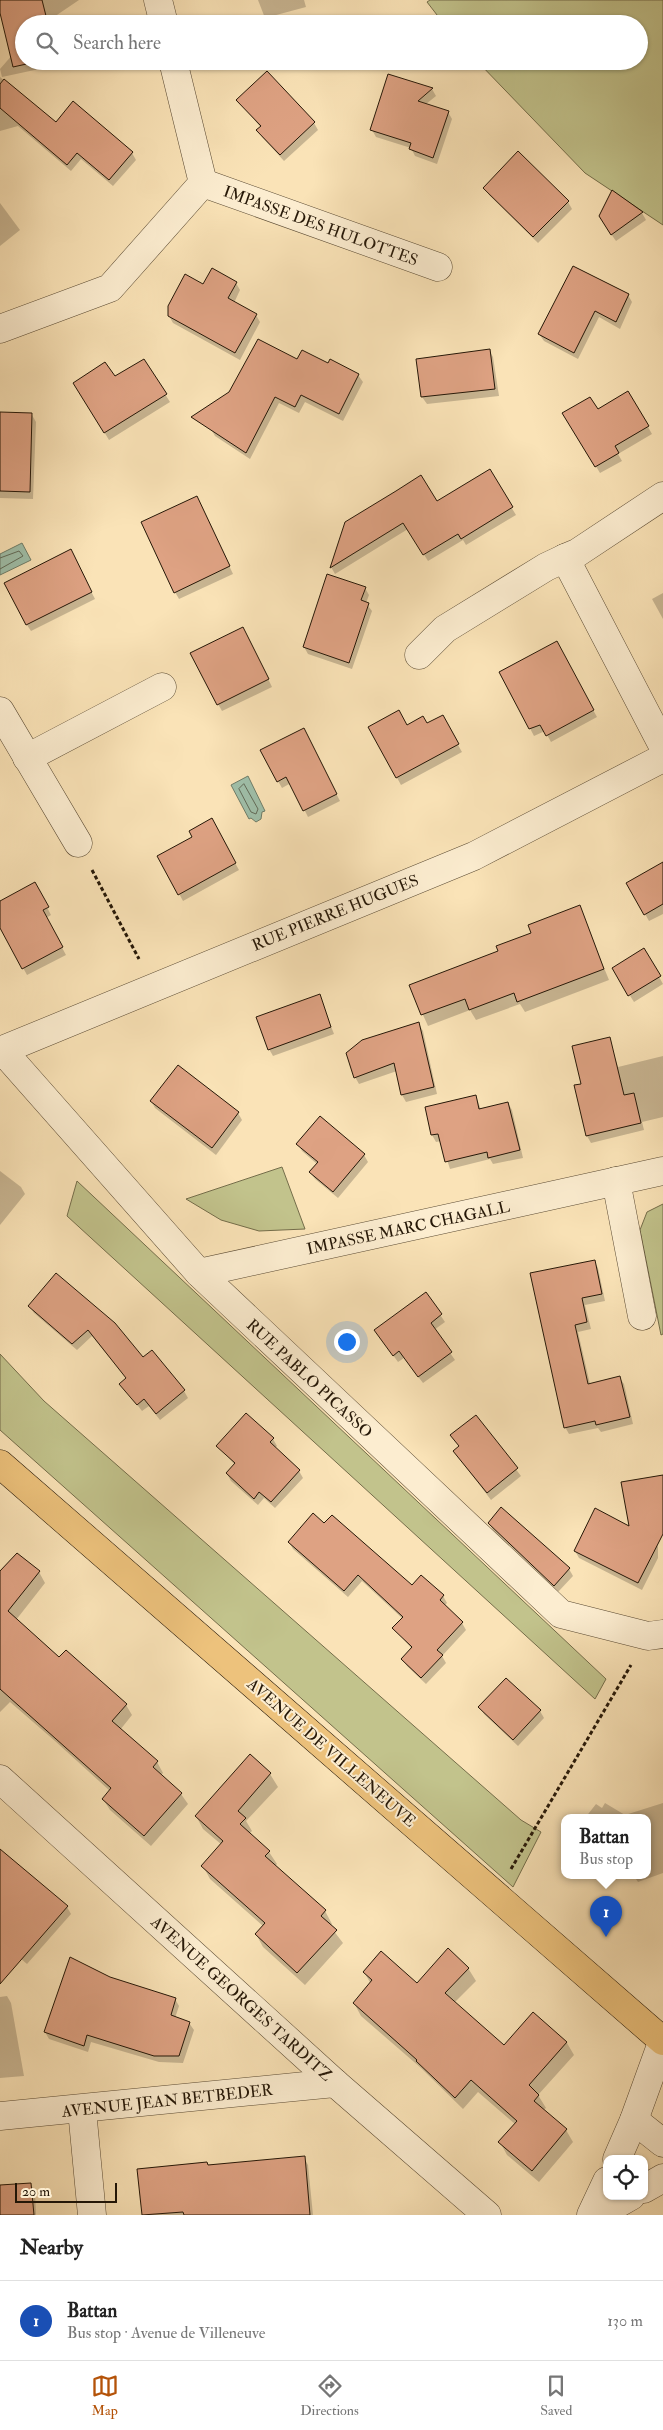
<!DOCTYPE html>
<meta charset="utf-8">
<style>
body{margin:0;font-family:"IM FELL Double Pica",serif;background:#f6f6f6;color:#222}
.controls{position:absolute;right:15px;bottom:15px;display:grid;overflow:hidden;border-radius:10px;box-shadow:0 1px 4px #0004}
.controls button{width:45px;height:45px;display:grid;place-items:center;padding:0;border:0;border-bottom:1px solid #e0e0e0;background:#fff;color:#222;font:25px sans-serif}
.scale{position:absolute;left:15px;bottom:12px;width:102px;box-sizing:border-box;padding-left:5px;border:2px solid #251707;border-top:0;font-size:14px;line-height:18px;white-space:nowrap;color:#251707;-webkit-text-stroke:4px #fcedd0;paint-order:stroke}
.you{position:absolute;left:346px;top:1341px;width:18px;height:18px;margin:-12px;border:4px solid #fff;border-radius:50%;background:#1a73e8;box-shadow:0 0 0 8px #1a73e833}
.badge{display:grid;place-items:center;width:32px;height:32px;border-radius:50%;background:#b45309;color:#fff;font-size:16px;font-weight:700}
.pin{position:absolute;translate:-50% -41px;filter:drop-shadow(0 1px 2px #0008)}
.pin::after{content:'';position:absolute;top:26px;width:18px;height:15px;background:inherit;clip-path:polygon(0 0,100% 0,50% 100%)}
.popup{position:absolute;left:561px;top:1814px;width:90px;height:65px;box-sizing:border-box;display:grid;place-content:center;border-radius:10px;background:#fff;filter:drop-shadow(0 1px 4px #0005);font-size:16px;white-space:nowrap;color:#767676}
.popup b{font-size:19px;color:#222}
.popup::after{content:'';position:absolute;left:50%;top:100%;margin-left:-10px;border:10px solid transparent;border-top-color:#fff}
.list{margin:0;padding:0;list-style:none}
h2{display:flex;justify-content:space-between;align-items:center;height:65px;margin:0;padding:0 20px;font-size:21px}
h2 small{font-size:16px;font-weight:400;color:#767676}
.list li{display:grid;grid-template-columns:32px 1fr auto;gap:15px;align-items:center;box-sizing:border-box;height:80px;padding:0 20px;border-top:1px solid #e0e0e0}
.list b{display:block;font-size:19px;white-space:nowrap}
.list p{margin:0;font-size:16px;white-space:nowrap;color:#767676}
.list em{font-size:16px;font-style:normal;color:#767676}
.icon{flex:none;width:28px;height:28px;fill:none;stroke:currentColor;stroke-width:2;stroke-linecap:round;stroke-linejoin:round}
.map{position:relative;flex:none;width:663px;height:2215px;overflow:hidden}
.search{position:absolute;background:#fff;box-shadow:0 1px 4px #0004;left:15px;right:15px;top:15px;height:55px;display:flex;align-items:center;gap:12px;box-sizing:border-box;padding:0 18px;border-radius:28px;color:#767676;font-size:19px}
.sheet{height:145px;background:#fff}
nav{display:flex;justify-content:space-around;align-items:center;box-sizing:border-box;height:70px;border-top:1px solid #e0e0e0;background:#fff;font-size:14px;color:#767676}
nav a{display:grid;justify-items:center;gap:2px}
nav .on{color:#b45309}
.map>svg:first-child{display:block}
.green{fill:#c2c38c;stroke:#746d4a}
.water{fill:#9fbfa9;stroke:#6e7c68}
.shadow{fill:#0003}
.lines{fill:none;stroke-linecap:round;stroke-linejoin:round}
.shore{stroke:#626b58;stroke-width:1}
.building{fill:#dea283;stroke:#251707}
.minor-casing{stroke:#5a4a33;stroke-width:29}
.major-casing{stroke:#251707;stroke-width:29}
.path{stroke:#251707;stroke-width:3;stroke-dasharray:4 2.5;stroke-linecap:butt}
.minor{stroke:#fcedd0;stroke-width:28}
.major{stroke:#edc27c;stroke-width:28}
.labels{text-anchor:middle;stroke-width:4;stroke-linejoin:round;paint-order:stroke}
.street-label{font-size:16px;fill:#251707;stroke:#fcedd0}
</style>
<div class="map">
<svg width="663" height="2215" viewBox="0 0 663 2215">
<rect width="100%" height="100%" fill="#fae3b7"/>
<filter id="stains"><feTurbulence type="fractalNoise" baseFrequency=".004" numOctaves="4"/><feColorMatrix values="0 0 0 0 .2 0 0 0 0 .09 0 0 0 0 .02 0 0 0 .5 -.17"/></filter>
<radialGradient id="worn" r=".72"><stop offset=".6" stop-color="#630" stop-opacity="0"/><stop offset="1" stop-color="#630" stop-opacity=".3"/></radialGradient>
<g class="green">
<polygon points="430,0 663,0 663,225 585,173 477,61 639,61 639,24 444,24 427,2"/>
<polygon points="282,1167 305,1229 259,1231 221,1220 186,1199"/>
<polygon points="77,1181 606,1679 595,1699 67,1216"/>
<polygon points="663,1204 663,1334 661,1335 640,1230 647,1212"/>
<polygon points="0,1354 44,1401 521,1820 541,1832 513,1887 0,1430"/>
</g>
<g class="water">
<polygon points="22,543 31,560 0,575 0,554"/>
<polygon points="248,776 265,811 262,812 261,819 256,822 251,818 249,819 231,785"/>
</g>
<g class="shadow">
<polygon points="2,0 79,0 48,21 49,24 24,24 24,61 57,61 58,65 2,77 0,69 20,46"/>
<polygon points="258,0 304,0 306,7 265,18"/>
<polygon points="0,77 56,124 132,153 136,160 113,186 81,159 71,171 18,126 0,131"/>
<polygon points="432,89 436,96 426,104 448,112 452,119 437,164 415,156 411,148 376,137 372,130"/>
<polygon points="238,100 314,123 318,130 284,161 262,137 258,130 261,128"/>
<polygon points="485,188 568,202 572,209 538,243 489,195"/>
<polygon points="0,203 20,230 0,246"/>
<polygon points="642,213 646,220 616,241 604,224"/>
<polygon points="236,283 240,290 234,303 256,315 260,322 240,360 173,323 169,316 203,286"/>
<polygon points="628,295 632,302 620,329 599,317 578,359 544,341 539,334"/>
<polygon points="489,350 493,357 499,396 427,404 422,397"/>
<polygon points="144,361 170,402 109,440 79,390 115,378"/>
<polygon points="297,361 329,365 358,375 363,382 343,421 305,402 299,413 279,403 250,459 215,436 211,429"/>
<polygon points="628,392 652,434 618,454 622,461 600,473 564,413 597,411"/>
<polygon points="0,413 32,415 36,422 33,499 0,498"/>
<polygon points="489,471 516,515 466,545 463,540 428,561 408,529 335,574 331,567 346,523 437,503"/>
<polygon points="201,505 233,574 179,599 175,592"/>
<polygon points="74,558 95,599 31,631 27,625"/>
<polygon points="365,588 369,595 366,603 372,611 352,669 308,654 304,647"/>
<polygon points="663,593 663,619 652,599"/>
<polygon points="247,635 272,687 222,711 218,704"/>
<polygon points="556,643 597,717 551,742 545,731 534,736 501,673"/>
<polygon points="442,717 462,752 401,785 369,727 427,725"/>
<polygon points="307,737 340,801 308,817 291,783 282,788 278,781"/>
<polygon points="211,820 239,870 183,901 159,856 193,838"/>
<polygon points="663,864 663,914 649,921 628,883"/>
<polygon points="35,884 51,915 46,918 66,955 27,975 0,925 0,902"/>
<polygon points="579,907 609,980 525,1012 520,1004 476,1020 470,1010 428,1026 410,986 500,952"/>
<polygon points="644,950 663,984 634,1002 613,969"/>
<polygon points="319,995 334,1034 273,1056 269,1049"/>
<polygon points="419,1024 423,1031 437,1094 406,1102 402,1095 397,1071 359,1084 355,1077"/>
<polygon points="609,1039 618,1067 663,1056 663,1117 642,1122 644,1130 591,1143 587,1136 575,1086 583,1085"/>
<polygon points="476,1096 481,1110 508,1103 512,1110 523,1158 493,1164 490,1159 450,1169 441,1141 436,1142 432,1135 426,1107"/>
<polygon points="151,1101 238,1113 242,1120 216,1155 155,1108"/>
<polygon points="298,1144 364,1155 368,1162 338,1198 315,1179 310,1172 317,1164 302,1151"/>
<polygon points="0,1171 21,1187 25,1194 0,1225"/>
<polygon points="594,1261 598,1268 605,1301 585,1305 591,1329 578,1332 590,1384 619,1377 624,1384 633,1424 601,1432 598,1428 569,1434 565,1427 532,1274"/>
<polygon points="56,1275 143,1359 184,1391 188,1398 160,1420 149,1406 142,1411 121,1384 127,1379 92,1336 77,1350 34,1313 30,1306"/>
<polygon points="426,1294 445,1322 434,1330 455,1360 423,1383 404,1358 398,1362 380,1337"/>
<polygon points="476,1416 521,1476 491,1500 459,1458 459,1447 452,1435"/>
<polygon points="273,1439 277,1446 275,1448 299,1471 303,1478 275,1508 264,1498 258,1505 231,1481 227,1474 235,1465 218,1446"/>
<polygon points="489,1523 569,1569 573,1576 558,1592 493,1530"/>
<polygon points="324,1525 412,1587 443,1596 447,1603 444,1606 462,1623 466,1630 442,1656 446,1663 426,1684 407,1666 402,1659 412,1649 394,1628 403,1619 362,1581 348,1597 293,1549 289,1542"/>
<polygon points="654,1540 658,1547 658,1558 642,1590 579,1558 575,1551"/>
<polygon points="39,1572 45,1583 16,1620 59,1659 126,1705 132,1715 120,1730 157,1762 163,1773 161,1775 181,1794 188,1804 151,1846 110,1810 103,1799 110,1791 55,1741 10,1702 0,1712 0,1573"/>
<polygon points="480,1707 540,1711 544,1718 518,1746 484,1714"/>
<polygon points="250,1756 270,1774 278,1787 246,1821 252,1831 249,1834 269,1852 277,1864 275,1866 325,1911 332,1924 330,1926 343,1943 305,1985 263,1947 256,1934 263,1926 210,1879 203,1866 222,1845 203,1829 196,1816"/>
<polygon points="605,1803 625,1815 663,1803 663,1873 638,1882 634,1876 647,1876 647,1818 585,1818 596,1804 602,1808"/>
<polygon points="0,1849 67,1907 71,1914 27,1964 0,1941"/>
<polygon points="468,1968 476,1981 454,2003 504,2047 533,2014 567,2043 574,2055 538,2095 546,2108 543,2110 566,2130 573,2142 539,2182 507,2155 500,2142 515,2124 478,2092 463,2109 421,2068 361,2016 354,2003 371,1984 364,1972 417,1985"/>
<polygon points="109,1978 175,1999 179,2006 175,2018 189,2023 194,2030 183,2063 159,2062 91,2042 88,2052 49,2039 45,2032"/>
<polygon points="7,1996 11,2003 24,2076 0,2078 0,1997"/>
<polygon points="304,2158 308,2165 313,2215 143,2215 138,2170"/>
<polygon points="30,2184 35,2191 36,2215 0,2215 0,2186"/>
</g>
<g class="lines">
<g class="shore">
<polyline points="0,558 19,551 23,556 0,569"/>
<polygon points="244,784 258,809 256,814 251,812 239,789"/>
</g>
</g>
<g class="building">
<polygon points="0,0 42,0 48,24 24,24 24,61 40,61 13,67 0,13"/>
<polygon points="267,71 315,122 280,155 256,130 261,126 236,100"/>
<polygon points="388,74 433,88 418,101 449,111 433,158 409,149 411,143 370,130"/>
<polygon points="4,79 56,122 73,101 133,152 109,180 77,153 67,165 0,108 0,84"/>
<polygon points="518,151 569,201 533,237 483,188"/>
<polygon points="612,190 643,212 611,235 599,216"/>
<polygon points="573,266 629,294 616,322 595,311 574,353 538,334"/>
<polygon points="212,268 237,282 228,298 257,314 235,353 168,316 168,306 185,274 203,284"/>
<polygon points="258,339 297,359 302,350 328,363 330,359 359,374 339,414 301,395 295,407 275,397 246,453 191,417 229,392"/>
<polygon points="490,349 495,389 421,397 416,359"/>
<polygon points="144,359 167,394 104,433 73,383 105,362 115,376"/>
<polygon points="628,391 649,426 615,446 619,453 595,467 562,413 590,397 598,409"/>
<polygon points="0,412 32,413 30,492 0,491"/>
<polygon points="490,469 513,507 461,539 458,534 423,555 403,523 330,568 345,522 396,491 421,475 437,501"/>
<polygon points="197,496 230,566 174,593 141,522"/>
<polygon points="71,549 92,592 26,625 4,583"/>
<polygon points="327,574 366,587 361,600 369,603 349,663 303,647"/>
<polygon points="243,627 269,679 217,705 190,653"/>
<polygon points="557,641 594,710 546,736 540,725 529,729 499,672"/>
<polygon points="399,710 407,725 423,716 427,723 443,715 459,744 396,778 368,727"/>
<polygon points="304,728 337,794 303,811 286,777 277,782 260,750"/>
<polygon points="212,818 236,863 178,895 157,856 192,837 189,831"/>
<polygon points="663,862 663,904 644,915 626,883"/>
<polygon points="35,882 49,907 43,910 63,947 22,969 0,928 0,901"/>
<polygon points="580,905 604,969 517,1002 514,993 469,1010 465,999 421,1015 409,985 498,951 496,946 531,933 528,925"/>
<polygon points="644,948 661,976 628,996 612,968"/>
<polygon points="320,994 331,1027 268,1050 256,1017"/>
<polygon points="419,1022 434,1087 401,1095 394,1063 354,1078 346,1053 362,1040"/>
<polygon points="610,1037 624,1095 634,1093 641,1123 586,1136 574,1085 581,1084 572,1046"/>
<polygon points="178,1065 239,1112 212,1148 150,1101"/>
<polygon points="476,1095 479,1109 508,1102 520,1150 488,1158 487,1152 445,1162 438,1134 431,1135 425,1107"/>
<polygon points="320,1116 365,1154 333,1192 309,1172 318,1162 296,1144"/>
<polygon points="595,1260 602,1294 582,1298 587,1322 575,1325 588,1384 620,1376 630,1417 596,1425 595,1421 564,1428 530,1273"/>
<polygon points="56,1273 115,1323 143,1357 152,1350 185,1390 156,1414 144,1399 137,1405 119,1384 126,1378 88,1330 72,1344 28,1306"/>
<polygon points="426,1292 442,1314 431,1323 452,1352 418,1377 399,1351 393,1356 374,1330"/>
<polygon points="246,1413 274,1438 270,1442 300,1470 271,1502 259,1492 254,1499 226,1473 235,1463 216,1446"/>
<polygon points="476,1415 518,1468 487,1493 453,1451 459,1446 450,1435"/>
<polygon points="663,1475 663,1534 638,1583 574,1551 595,1508 629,1526 621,1482"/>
<polygon points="501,1507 570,1568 554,1586 488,1523"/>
<polygon points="313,1513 324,1523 332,1515 412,1585 421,1575 444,1595 440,1600 463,1622 437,1650 443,1655 421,1678 401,1659 412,1647 392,1628 403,1617 358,1575 344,1591 288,1542"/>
<polygon points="17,1553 40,1571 8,1611 59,1657 66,1650 127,1704 112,1721 158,1761 153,1767 182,1793 144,1836 102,1799 111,1788 0,1689 0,1571"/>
<polygon points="506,1678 541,1710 513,1740 478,1707"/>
<polygon points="250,1754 271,1773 238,1811 246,1818 240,1824 270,1851 265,1856 326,1910 321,1916 337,1930 297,1973 255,1934 265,1923 201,1866 223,1841 195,1816"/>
<polygon points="0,1849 68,1906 0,1984"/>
<polygon points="448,1948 469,1968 445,1993 504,2045 533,2012 567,2042 529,2085 539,2095 534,2101 567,2129 532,2171 498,2142 517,2121 471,2080 455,2098 416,2061 417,2060 353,2003 372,1980 363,1972 381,1951 417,1983"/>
<polygon points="70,1957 110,1977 176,1998 171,2015 190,2022 179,2056 154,2056 87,2035 84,2046 44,2032"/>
<polygon points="305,2156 310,2215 184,2215 183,2212 142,2215 137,2169 207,2162 208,2165"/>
<polygon points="31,2183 34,2215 0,2215 0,2185"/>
</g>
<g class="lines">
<defs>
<g id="minor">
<polyline points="158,0 164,24"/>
<polyline points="203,183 438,267"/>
<polyline points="0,329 110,288 203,183 173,61"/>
<polyline points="565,558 577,553 663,496"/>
<polyline points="419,655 445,629 546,567 565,558 663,746"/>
<polyline points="0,711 78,843"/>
<polyline points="27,758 162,687"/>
<polyline points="0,1051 474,856 663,758"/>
<polyline points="3,1051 199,1273 561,1614 648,1636 663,1634"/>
<polyline points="616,1181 642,1316"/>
<polyline points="199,1273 663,1171"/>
<polyline points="0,1779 335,2083 487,2215"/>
<polyline points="82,2110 92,2215"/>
<polyline points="0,2116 335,2083"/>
<polyline points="634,2120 663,2143"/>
<polyline points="617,2159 634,2120 663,2040"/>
<polyline points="644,2189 663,2178"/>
<polyline points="591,2215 607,2181"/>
<polyline points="598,2215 631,2196"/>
</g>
<polyline id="major" points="0,1464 663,2041"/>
</defs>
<use href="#minor" class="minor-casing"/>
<use href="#major" class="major-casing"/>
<g class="path">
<polyline points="92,870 139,959"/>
<polyline points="511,1869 631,1665"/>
</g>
<use href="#minor" class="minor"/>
<use href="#major" class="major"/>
</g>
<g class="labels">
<g class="street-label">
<text transform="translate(321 225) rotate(20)" y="6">IMPASSE DES HULOTTES</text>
<text transform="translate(335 912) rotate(-22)" y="6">RUE PIERRE HUGUES</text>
<text transform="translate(408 1227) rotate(-12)" y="6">IMPASSE MARC CHAGALL</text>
<text transform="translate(310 1378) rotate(43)" y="6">RUE PABLO PICASSO</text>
<text transform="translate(332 1752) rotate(41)" y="6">AVENUE DE VILLENEUVE</text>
<text transform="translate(242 1998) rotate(42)" y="6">AVENUE GEORGES TARDITZ</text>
<text transform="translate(167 2100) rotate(-6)" y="6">AVENUE JEAN BETBEDER</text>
</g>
</g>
<rect width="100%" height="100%" filter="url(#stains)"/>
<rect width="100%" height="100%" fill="url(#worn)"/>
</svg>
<div class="controls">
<button><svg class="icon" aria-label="locate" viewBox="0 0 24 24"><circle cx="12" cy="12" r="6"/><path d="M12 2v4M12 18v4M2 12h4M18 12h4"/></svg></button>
</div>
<div class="scale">20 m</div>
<div class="you"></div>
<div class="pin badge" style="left:606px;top:1937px;background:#1a4fb4">1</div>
<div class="popup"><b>Battan</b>Bus stop</div>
<div class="search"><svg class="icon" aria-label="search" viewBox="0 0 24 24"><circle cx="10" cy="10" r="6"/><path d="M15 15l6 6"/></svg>Search here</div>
</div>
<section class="sheet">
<h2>Nearby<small></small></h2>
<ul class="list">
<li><span class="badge" style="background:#1a4fb4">1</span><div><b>Battan</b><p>Bus stop · Avenue de Villeneuve</p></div><em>130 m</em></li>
</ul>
</section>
<nav>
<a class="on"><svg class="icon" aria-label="map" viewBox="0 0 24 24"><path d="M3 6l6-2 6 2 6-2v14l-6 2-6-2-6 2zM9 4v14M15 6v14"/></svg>Map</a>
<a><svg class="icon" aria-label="directions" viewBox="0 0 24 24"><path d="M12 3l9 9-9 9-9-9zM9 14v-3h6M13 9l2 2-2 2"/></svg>Directions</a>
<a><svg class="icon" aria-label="saved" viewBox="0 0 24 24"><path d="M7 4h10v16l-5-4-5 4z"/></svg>Saved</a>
</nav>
